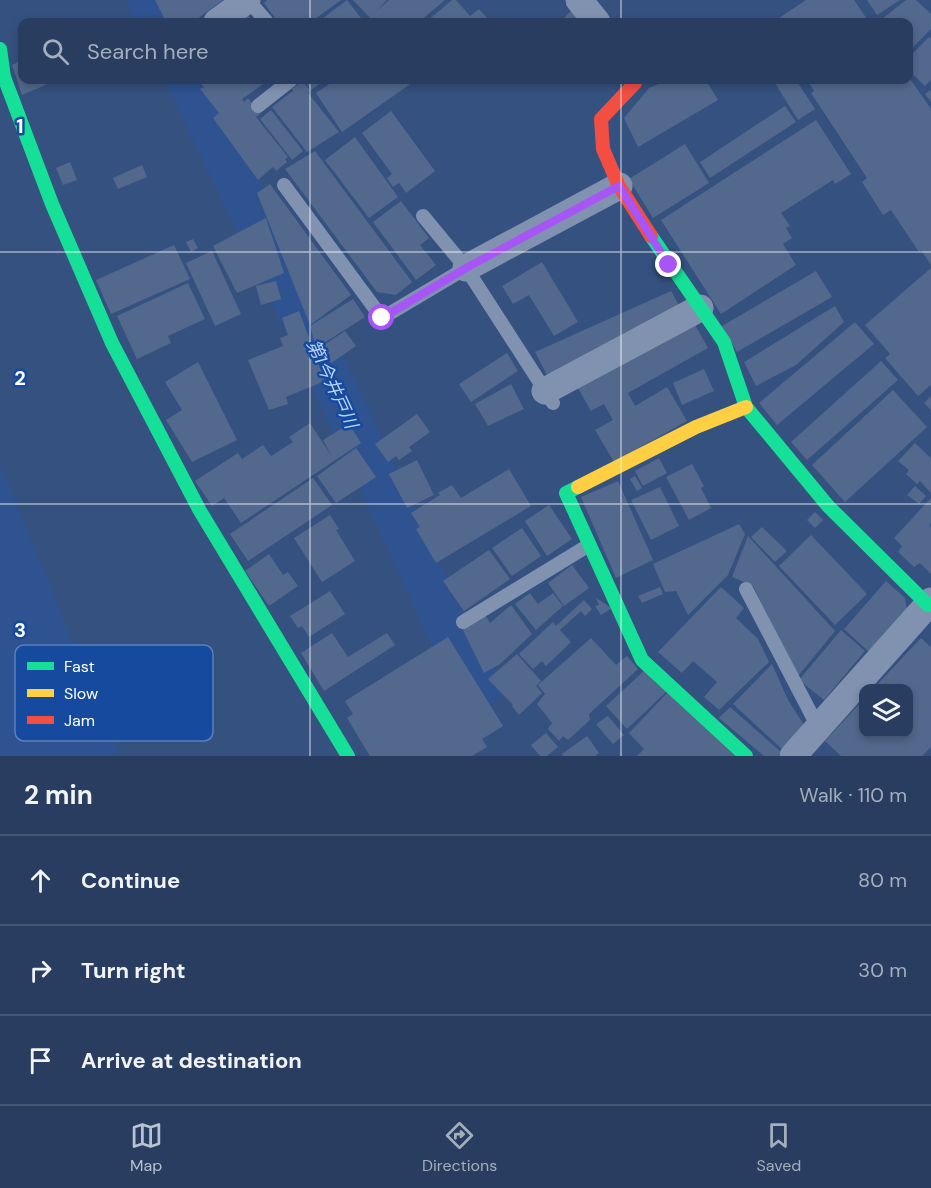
<!DOCTYPE html>
<meta charset="utf-8">
<style>
body{margin:0;font-family:"DM Sans","Noto Sans JP",sans-serif;background:#344868;color:#f1f3f6}
.controls{position:absolute;right:18px;bottom:18px;display:grid;overflow:hidden;border-radius:12px;box-shadow:0 3px 9px #0003}
.controls button{width:54px;height:54px;display:grid;place-items:center;padding:0;border:0;border-bottom:2px solid #445674;background:#283d5f;color:#f1f3f6;font:30px sans-serif}
.stop{position:absolute;width:18px;height:18px;margin:-14px;border:4px solid #a855f7;border-radius:50%;background:#fff}
.stop.end{background:#a855f7;border-color:#fff;box-shadow:0 2px 6px #0008}
.list{margin:0;padding:0;list-style:none}
h2{display:flex;justify-content:space-between;align-items:center;height:78px;margin:0;padding:0 24px;font-size:26px}
h2 small{font-size:20px;font-weight:400;color:#a5aebd}
.list li{display:grid;grid-template-columns:39px 1fr auto;gap:18px;align-items:center;box-sizing:border-box;height:90px;padding:0 24px;border-top:2px solid #445674}
.list b{display:block;font-size:22px;white-space:nowrap}
.list em{font-size:20px;font-style:normal;color:#a5aebd}
.icon{flex:none;width:33px;height:33px;fill:none;stroke:currentColor;stroke-width:2;stroke-linecap:round;stroke-linejoin:round}
.map{position:relative;flex:none;width:931px;height:756px;overflow:hidden}
.search{position:absolute;background:#283d5f;box-shadow:0 3px 9px #0003;left:18px;right:18px;top:18px;height:66px;display:flex;align-items:center;gap:15px;box-sizing:border-box;padding:0 21px;border-radius:12px;color:#a5aebd;font-size:22px}
.sheet{height:348px;background:#283d5f}
nav{display:flex;justify-content:space-around;align-items:center;box-sizing:border-box;height:84px;border-top:2px solid #445674;background:#283d5f;font-size:16px;color:#a5aebd}
nav a{display:grid;justify-items:center;gap:3px}
nav .on{color:#b8c2d2}
.map>svg:first-child{display:block}
.water{fill:#2e5390}
.lines{fill:none;stroke-linecap:round;stroke-linejoin:round}
.river{stroke:#2e5390;stroke-width:42}
.building{fill:#52698d}
.lane{stroke:#8092b0;stroke-width:14}
.street{stroke:#8092b0;stroke-width:27}
.fast{stroke:#16e098;stroke-width:14}
.slow{stroke:#ffcf43;stroke-width:14}
.jam{stroke:#f24e42;stroke-width:14}
.route{stroke:#a855f7;stroke-width:8}
.grid{fill:none;stroke:#fff;stroke-width:1.5;stroke-opacity:0.55}
.labels{text-anchor:middle;stroke-width:5;stroke-linejoin:round;paint-order:stroke}
.water-label{font-size:18px;font-style:italic;fill:#bbd4f9;stroke:#164a9e}
.key{fill:#164a9e;stroke:#5c80bb;stroke-width:1.5}
.key-label{font-size:16px;fill:#fff}
.grid-label{font-size:20px;text-anchor:middle;font-weight:bold;fill:#fff;stroke:#164a9e;stroke-width:5;stroke-linejoin:round;paint-order:stroke}
</style>
<div class="map">
<svg width="931" height="756" viewBox="0 0 931 756">
<rect width="100%" height="100%" fill="#35517f"/>
<polygon class="water" points="0,465 120,756 0,756"/>
<g class="lines">
<g class="river">
<polyline points="148,0 160,22"/>
<polyline points="188,80 372,465 453,641 481,686"/>
</g>
</g>
<g class="building">
<polygon points="155,0 223,0 193,22 166,22"/>
<polygon points="267,0 341,0 311,22 278,22 264,3"/>
<polygon points="347,0 364,22 318,22"/>
<polygon points="353,0 387,0 374,13 389,0 445,0 419,22 374,22"/>
<polygon points="452,0 456,0 470,16 479,9 489,20 485,22 426,22"/>
<polygon points="806,0 854,0 869,22 773,22"/>
<polygon points="867,0 900,0 877,15"/>
<polygon points="906,0 916,0 931,14 931,29 908,52 908,22 878,22"/>
<polygon points="244,10 253,22 227,22"/>
<polygon points="572,10 580,20 577,22 562,22 561,21"/>
<polygon points="929,37 931,38 931,80 925,86 908,70 908,58"/>
<polygon points="22,60 22,80 57,80 22,95 12,65"/>
<polygon points="908,76 931,109 931,265 921,250 919,252 891,210 883,215 862,182 867,178 811,93 814,91 807,80 908,80"/>
<polygon points="198,80 269,80 242,99 244,102 248,98 260,114 256,117 288,157 285,159 287,162 276,171 273,167 258,180 213,118 219,113 200,89 204,87"/>
<polygon points="303,80 325,80 311,90"/>
<polygon points="335,80 416,80 342,132 316,93"/>
<polygon points="668,80 706,80 718,100 638,147 624,118 649,88"/>
<polygon points="773,80 796,80 815,109 798,120"/>
<polygon points="302,81 310,90 308,93 339,132 307,152 272,107 293,91 292,89"/>
<polygon points="931,90 931,102 925,94"/>
<polygon points="785,106 796,122 710,178 700,162"/>
<polygon points="271,110 303,151 292,160 260,119"/>
<polygon points="391,111 435,171 406,193 399,183 393,187 387,178 392,174 362,133"/>
<polygon points="816,120 851,174 835,184 833,180 781,213 790,226 786,228 792,238 783,244 796,265 721,314 661,220"/>
<polygon points="355,137 398,197 369,218 325,160"/>
<polygon points="685,144 709,183 653,218 629,179"/>
<polygon points="315,151 412,282 396,295 377,292 285,169"/>
<polygon points="70,162 77,180 63,185 56,168"/>
<polygon points="142,165 147,177 118,189 113,178"/>
<polygon points="270,184 351,295 310,325 257,193"/>
<polygon points="401,201 429,238 420,245 436,265 416,280 373,222"/>
<polygon points="266,218 284,273 237,293 213,246"/>
<polygon points="193,239 198,248 191,252 186,242"/>
<polygon points="174,245 190,279 111,314 96,280"/>
<polygon points="212,251 241,314 215,326 186,263"/>
<polygon points="542,262 578,322 554,336 529,295 513,304 502,286"/>
<polygon points="931,268 931,385 918,396 885,358 890,354 865,325"/>
<polygon points="816,271 832,297 737,352 722,326"/>
<polygon points="276,281 281,299 261,305 256,286"/>
<polygon points="188,283 205,319 168,336 171,343 137,359 117,316"/>
<polygon points="671,291 680,307 549,379 535,352"/>
<polygon points="353,299 365,317 316,348 310,326"/>
<polygon points="835,306 844,322 796,365 756,386 744,362"/>
<polygon points="299,311 325,381 286,397 288,404 269,410 248,360 283,346 280,338 288,335 282,318"/>
<polygon points="690,316 708,348 628,393 635,406 667,387 687,421 614,462 595,430 613,420 604,404 591,411 574,381"/>
<polygon points="855,322 874,344 777,425 759,403"/>
<polygon points="345,331 356,346 331,363 321,347"/>
<polygon points="507,353 518,371 471,402 459,384"/>
<polygon points="881,361 898,380 807,460 791,442"/>
<polygon points="198,362 237,440 192,462 166,420 182,410 165,382"/>
<polygon points="704,369 714,391 682,405 673,383"/>
<polygon points="511,384 524,409 488,426 475,404"/>
<polygon points="893,390 927,427 845,502 812,465"/>
<polygon points="931,396 931,410 924,403"/>
<polygon points="417,414 430,432 409,447 412,451 399,460 396,456 388,462 375,444"/>
<polygon points="310,423 332,457 323,440 349,424 361,443 241,523 224,498 212,506 195,481 238,453 242,459 263,445 271,456 293,442 289,437"/>
<polygon points="915,443 931,458 931,493 920,481 917,484 906,474 909,470 898,461"/>
<polygon points="356,448 376,477 336,503 317,476"/>
<polygon points="659,458 667,473 643,486 635,471"/>
<polygon points="417,460 434,495 407,508 389,474"/>
<polygon points="692,464 704,486 701,488 711,508 689,520 666,477"/>
<polygon points="509,469 531,506 436,563 416,529 420,527 411,513 440,495 438,493 452,485 461,498"/>
<polygon points="635,476 642,488 637,491 630,479"/>
<polygon points="313,478 332,505 248,561 230,534"/>
<polygon points="618,481 653,560 616,578 581,497"/>
<polygon points="915,486 926,496 919,504 907,495"/>
<polygon points="660,487 679,526 651,540 631,500"/>
<polygon points="931,498 931,523 929,525 931,527 931,574 920,563 914,567 898,552 902,546 894,538"/>
<polygon points="549,505 572,539 547,556 525,521"/>
<polygon points="815,512 823,520 815,528 807,520"/>
<polygon points="330,515 339,529 336,530 355,561 322,582 294,538"/>
<polygon points="739,524 745,534 728,575 688,615 676,591 665,592 653,564"/>
<polygon points="762,527 787,551 775,562 751,537"/>
<polygon points="522,528 541,556 512,576 492,548"/>
<polygon points="811,535 867,594 835,625 779,566"/>
<polygon points="748,536 835,631 798,676 753,586 732,577"/>
<polygon points="489,550 510,579 464,611 443,581"/>
<polygon points="269,554 283,575 288,572 298,586 269,606 245,571"/>
<polygon points="572,565 589,588 564,606 548,583"/>
<polygon points="886,581 905,598 907,609 869,652 844,629"/>
<polygon points="660,587 663,594 642,603 638,596"/>
<polygon points="721,587 744,608 736,618 758,639 769,662 719,710 704,697 717,682 693,661 682,673 658,652"/>
<polygon points="330,591 345,614 309,637 302,626 298,628 290,616"/>
<polygon points="530,593 538,604 553,593 563,606 536,630 515,604"/>
<polygon points="596,598 612,608 601,615 595,606 599,605"/>
<polygon points="584,600 592,609 585,616 581,611 560,630 571,642 546,666 542,661 533,669 519,654 553,622 556,626"/>
<polygon points="511,605 532,634 500,664 484,673 461,626 483,611 490,623"/>
<polygon points="841,630 865,651 824,700 799,680"/>
<polygon points="332,633 348,657 387,633 395,645 324,691 301,653"/>
<polygon points="448,637 503,726 482,739 487,747 472,756 370,756 347,718 353,714 345,701"/>
<polygon points="591,638 616,665 627,656 638,669 589,714 590,720 568,740 563,736 559,741 548,729 552,723 537,704 545,694 538,685"/>
<polygon points="921,638 931,647 931,747 922,756 841,756 825,741 864,699 864,734 908,734 908,688 874,688"/>
<polygon points="517,654 541,681 536,686 542,693 519,715 512,706 513,705 488,679"/>
<polygon points="772,664 788,700 804,725 783,750 733,704"/>
<polygon points="646,669 667,691 627,729 606,706"/>
<polygon points="669,691 741,756 637,756 644,749 629,733"/>
<polygon points="730,707 781,752 778,756 764,756 719,718"/>
<polygon points="608,716 624,735 613,744 596,724"/>
<polygon points="546,733 558,747 547,756 540,756 531,745"/>
<polygon points="587,736 599,753 595,756 563,756 562,754"/>
</g>
<g class="lines">
<g class="lane">
<polyline points="248,0 267,22"/>
<polyline points="258,106 291,80"/>
<polyline points="284,185 382,318 466,268"/>
<polyline points="423,216 466,268 553,403"/>
<polyline points="746,589 818,727"/>
<polyline points="463,622 589,545"/>
</g>
<g class="street">
<polyline points="579,0 597,22"/>
<polyline points="217,22 247,0"/>
<polyline points="466,268 619,186"/>
<polyline points="545,391 700,308"/>
<polyline points="793,756 931,601"/>
</g>
<g class="fast">
<polyline points="0,49 4,77 52,204 112,343 200,511 348,756"/>
<polyline points="651,236 724,342 746,407 828,506 928,605"/>
<polyline points="578,487 566,493 642,660 746,756"/>
</g>
<polyline class="slow" points="578,487 696,427 746,407"/>
<polyline class="jam" points="634,80 635,83 601,119 603,149 619,186 651,236"/>
</g>
<g class="lines">
<polyline class="route" points="382,318 466,268 619,186 669,265"/>
</g>
<path class="grid" d="M310,0V22M621,0V22M310,80V756M621,80V756M0,252H931M0,504H931"/>
<g class="labels">
<g class="water-label">
<text transform="translate(332 384) rotate(65)" y="6">第1今井戸川</text>
</g>
</g>
<rect x="15" y="645" width="198" height="96" rx="9" class="key"/>
<rect x="27" y="662" width="27" height="8" fill="#16e098"/>
<rect x="27" y="689" width="27" height="8" fill="#ffcf43"/>
<rect x="27" y="716" width="27" height="8" fill="#f24e42"/>
<g class="key-label">
<text x="64" y="672">Fast</text>
<text x="64" y="699">Slow</text>
<text x="64" y="726">Jam</text>
</g>
<g class="grid-label">
<text x="20" y="133">1</text>
<text x="20" y="385">2</text>
<text x="20" y="637">3</text>
</g>
</svg>
<div class="controls">
<button><svg class="icon" aria-label="layers" viewBox="0 0 24 24"><path d="M12 4l9 5-9 5-9-5zM3 14l9 5 9-5"/></svg></button>
</div>
<div class="stop" style="left:382px;top:318px"></div>
<div class="stop end" style="left:669px;top:265px"></div>
<div class="search"><svg class="icon" aria-label="search" viewBox="0 0 24 24"><circle cx="10" cy="10" r="6"/><path d="M15 15l6 6"/></svg>Search here</div>
</div>
<section class="sheet">
<h2>2 min<small>Walk · 110 m</small></h2>
<ul class="list">
<li><svg class="icon" aria-label="ahead" viewBox="0 0 24 24"><path d="M12 20V5M6 11l6-6 6 6"/></svg><div><b>Continue</b></div><em>80 m</em></li>
<li><svg class="icon" aria-label="right" viewBox="0 0 24 24"><path d="M7 20v-9h11M14 6l5 5-5 5"/></svg><div><b>Turn right</b></div><em>30 m</em></li>
<li><svg class="icon" aria-label="arrive" viewBox="0 0 24 24"><path d="M6 21V4h12l-3 4 3 4H6"/></svg><div><b>Arrive at destination</b></div></li>
</ul>
</section>
<nav>
<a class="on"><svg class="icon" aria-label="map" viewBox="0 0 24 24"><path d="M3 6l6-2 6 2 6-2v14l-6 2-6-2-6 2zM9 4v14M15 6v14"/></svg>Map</a>
<a><svg class="icon" aria-label="directions" viewBox="0 0 24 24"><path d="M12 3l9 9-9 9-9-9zM9 14v-3h6M13 9l2 2-2 2"/></svg>Directions</a>
<a><svg class="icon" aria-label="saved" viewBox="0 0 24 24"><path d="M7 4h10v16l-5-4-5 4z"/></svg>Saved</a>
</nav>
